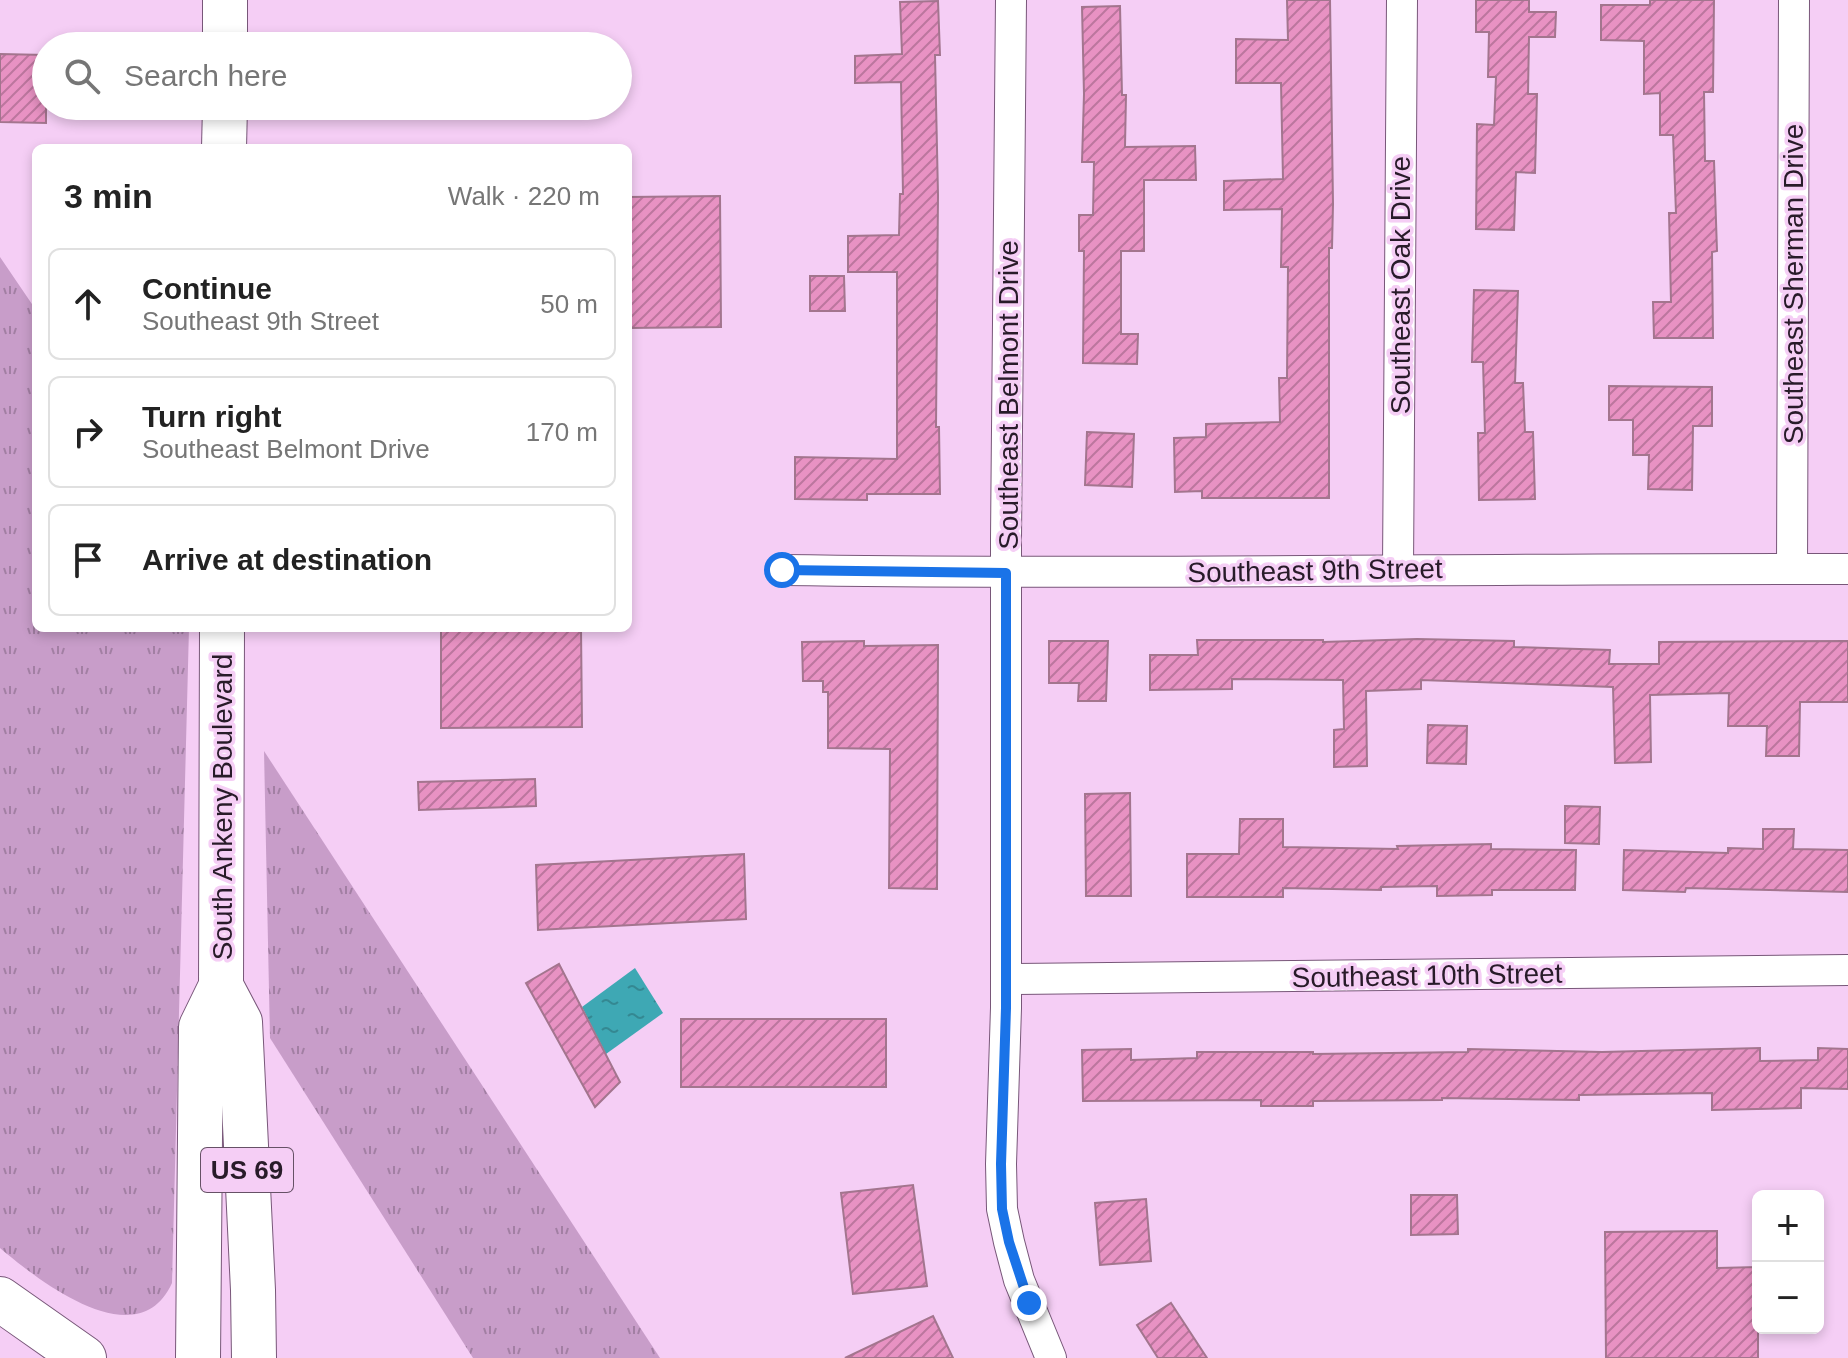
<!DOCTYPE html>
<meta charset="utf-8">
<style>
body{margin:0;font-family:Helvetica,sans-serif;background:#f2f2f2;color:#222}
.controls{position:absolute;right:24px;bottom:24px;display:grid;overflow:hidden;border-radius:12px;box-shadow:0 4px 12px #0003}
.controls button{width:72px;height:72px;display:grid;place-items:center;padding:0;border:0;border-bottom:2px solid #e0e0e0;background:#fff;color:#222;font:40px sans-serif}
.stop{position:absolute;width:24px;height:24px;margin:-18px;border:6px solid #1a73e8;border-radius:50%;background:#fff}
.stop.end{background:#1a73e8;border-color:#fff;box-shadow:0 2px 8px #0008}
.list{margin:0;padding:0;list-style:none}
h2{display:flex;justify-content:space-between;align-items:center;height:104px;margin:0;padding:0 32px;font-size:34px}
h2 small{font-size:26px;font-weight:400;color:#767676}
.list li{display:grid;grid-template-columns:52px 1fr auto;gap:24px;align-items:center;box-sizing:border-box;height:112px;margin:0 16px 16px;padding:0 16px;border:2px solid #e0e0e0;border-radius:12px}
.list b{display:block;font-size:30px;white-space:nowrap}
.list p{margin:0;font-size:26px;white-space:nowrap;color:#767676}
.list em{font-size:26px;font-style:normal;color:#767676}
.icon{flex:none;width:44px;height:44px;fill:none;stroke:currentColor;stroke-width:2;stroke-linecap:round;stroke-linejoin:round}
.map{position:relative;flex:none;width:1848px;height:1358px;overflow:hidden}
.search{position:absolute;background:#fff;box-shadow:0 4px 12px #0003;left:32px;top:32px;width:600px;height:88px;display:flex;align-items:center;gap:20px;box-sizing:border-box;padding:0 28px;border-radius:44px;color:#767676;font-size:30px}
.panel{position:absolute;background:#fff;box-shadow:0 4px 12px #0003;left:32px;top:144px;width:600px;height:488px;border-radius:12px}
.map>svg:first-child{display:block}
.grass{fill:url(#grass-tufts)}
.water{fill:url(#water-ripples)}
.building{fill:url(#building-hatch);stroke:#a3758e;stroke-width:2}
.lines{fill:none;stroke-linecap:round;stroke-linejoin:round}
.street-casing{stroke:#785779;stroke-width:32}
.secondary-casing{stroke:#785779;stroke-width:46}
.primary-casing{stroke:#785779;stroke-width:46}
.street{stroke:#fff;stroke-width:30}
.secondary{stroke:#fff;stroke-width:44}
.primary{stroke:#fff;stroke-width:44}
.route{stroke:#1a73e8;stroke-width:10}
.labels{text-anchor:middle;stroke-width:7;stroke-linejoin:round;paint-order:stroke}
.shield{fill:#f5cef5;stroke:#665166;stroke-width:2}
.shield-label{font-size:26px;font-weight:bold;fill:#281b29}
.street-label{font-size:28px;fill:#281b29;stroke:#f5cef5}
</style>
<div class="map">
<svg width="1848" height="1358" viewBox="0 0 1848 1358">
<defs>
<pattern id="grass-tufts" width="24" height="20" patternUnits="userSpaceOnUse" patternTransform="scale(2)"><rect width="24" height="20" fill="#c89dc9"/><path d="M3 7l-1-3M5 7V3M7 7l1-3M15 17l-1-3M17 17v-4M19 17l1-3" fill="none" stroke="#a27fa3"/></pattern>
<pattern id="water-ripples" width="26" height="14" patternUnits="userSpaceOnUse" patternTransform="scale(2)"><rect width="26" height="14" fill="#3ea8b4"/><path d="M2 4q2-2 4 0t4 0M15 11q2-2 4 0t4 0" fill="none" stroke="#348892"/></pattern>
<pattern id="building-hatch" width="6" height="6" patternUnits="userSpaceOnUse" patternTransform="scale(2)"><rect width="6" height="6" fill="#e892c3"/><path d="M-1 1l2-2M0 6l6-6M5 7l2-2" fill="none" stroke="#bc769e"/></pattern>
</defs>
<rect width="100%" height="100%" fill="#f5cef5"/>
<g class="grass">
<path d="M0,257L36,310V628H189L172,1283C138,1358 40,1282 0,1248Z"/>
<polygon points="264,751 660,1358 473,1358 270,1038"/>
</g>
<polygon class="water" points="635,968 663,1013 606,1054 582,1007"/>
<g class="building">
<polygon points="1287,0 1330,0 1333,204 1332,248 1329,248 1329,498 1202,498 1202,491 1175,492 1174,438 1206,437 1206,424 1280,422 1279,378 1287,378 1288,267 1281,267 1282,209 1224,210 1224,181 1283,179 1281,83 1236,83 1236,39 1288,40"/>
<polygon points="1476,0 1529,0 1529,12 1556,12 1555,37 1529,37 1528,94 1537,94 1535,173 1516,172 1514,230 1476,229 1477,124 1494,125 1496,77 1488,77 1489,32 1476,32"/>
<polygon points="1650,0 1714,0 1713,92 1704,92 1705,161 1714,161 1717,251 1712,252 1713,338 1654,338 1653,302 1671,302 1669,213 1676,213 1673,135 1660,135 1660,93 1644,94 1644,41 1601,40 1601,5 1650,5"/>
<polygon points="938,1 940,55 935,55 938,195 936,427 939,427 940,494 867,494 867,500 795,499 795,457 897,459 897,272 848,272 848,236 899,235 900,194 903,194 901,82 855,83 855,56 902,54 900,2"/>
<polygon points="1120,6 1122,95 1126,95 1125,147 1195,146 1196,180 1144,180 1144,251 1121,251 1121,334 1138,334 1137,364 1083,363 1084,251 1079,251 1079,215 1093,215 1094,162 1082,162 1084,94 1082,7"/>
<polygon points="0,54 46,55 46,123 0,122"/>
<polygon points="720,196 721,327 628,328 628,197"/>
<polygon points="810,276 844,276 845,311 810,311"/>
<polygon points="1474,290 1518,291 1515,383 1523,383 1525,432 1533,432 1535,499 1479,500 1478,433 1485,433 1483,362 1472,362"/>
<polygon points="1609,386 1712,387 1712,426 1693,426 1692,490 1648,489 1649,455 1633,455 1633,420 1609,420"/>
<polygon points="1087,432 1134,434 1132,487 1085,485"/>
<polygon points="441,628 581,628 582,727 441,728"/>
<polygon points="1417,639 1514,641 1514,647 1610,650 1609,664 1659,664 1659,642 1848,641 1848,702 1800,702 1799,756 1766,756 1767,726 1728,726 1729,693 1650,695 1651,762 1615,763 1613,687 1421,680 1421,689 1366,691 1367,766 1334,767 1334,730 1344,729 1343,680 1232,679 1232,689 1150,690 1150,655 1198,655 1197,640 1323,640 1323,642"/>
<polygon points="864,641 864,646 938,645 937,889 889,888 890,749 828,748 828,692 823,692 823,681 803,681 802,642"/>
<polygon points="1049,641 1108,641 1106,701 1078,701 1079,683 1049,683"/>
<polygon points="1428,725 1467,726 1466,764 1427,763"/>
<polygon points="535,779 536,806 419,810 418,782"/>
<polygon points="1130,793 1131,896 1086,896 1085,794"/>
<polygon points="1565,806 1600,807 1599,844 1565,843"/>
<polygon points="1240,819 1283,819 1283,847 1398,849 1397,846 1491,844 1491,849 1576,850 1575,890 1492,890 1492,895 1437,896 1437,886 1381,887 1381,890 1283,888 1283,897 1187,897 1187,854 1239,854"/>
<polygon points="1763,829 1794,829 1793,849 1848,850 1848,892 1686,888 1685,892 1623,890 1624,850 1728,853 1728,848 1763,849"/>
<polygon points="744,854 746,919 538,930 536,865"/>
<polygon points="559,964 620,1082 595,1107 526,983"/>
<rect x="681" y="1019" width="205" height="68"/>
<polygon points="1760,1048 1760,1061 1818,1060 1818,1048 1848,1049 1848,1089 1801,1088 1801,1108 1712,1110 1712,1093 1579,1095 1579,1100 1442,1098 1442,1100 1313,1101 1313,1106 1261,1106 1261,1100 1083,1101 1082,1050 1131,1049 1131,1060 1197,1058 1197,1052 1313,1052 1313,1054 1468,1052 1468,1049 1602,1052"/>
<polygon points="913,1185 927,1286 853,1294 841,1193"/>
<polygon points="1411,1195 1457,1195 1458,1234 1411,1235"/>
<polygon points="1146,1199 1151,1261 1100,1265 1095,1203"/>
<polygon points="1717,1231 1717,1268 1758,1267 1758,1358 1606,1358 1605,1232"/>
<polygon points="1171,1303 1207,1358 1158,1358 1137,1325"/>
<polygon points="933,1316 953,1358 845,1358"/>
</g>
<g class="lines">
<defs>
<g id="street">
<polyline points="1011,0 1006,538 1006,1008 1001,1164 1002,1209 1009,1242 1019,1280 1051,1358"/>
<polyline points="1398,569 1402,0"/>
<polyline points="1792,569 1794,0"/>
<path d="M782,570C1137,575 1493,568 1848,569"/>
<polyline points="1006,979 1848,970"/>
</g>
<polyline id="secondary" points="0,1299 84,1358"/>
<g id="primary">
<polyline points="225,46 225,0"/>
<polyline points="224,148 225,106"/>
<polyline points="221,986 240,1022 253,1290 254,1358"/>
<polyline points="198,1358 201,1027 221,986 222,628"/>
</g>
</defs>
<use href="#street" class="street-casing"/>
<use href="#secondary" class="secondary-casing"/>
<use href="#primary" class="primary-casing"/>
<use href="#street" class="street"/>
<use href="#secondary" class="secondary"/>
<use href="#primary" class="primary"/>
</g>
<g class="lines">
<polyline class="route" points="782,570 1006,573 1006,1008 1001,1164 1002,1209 1009,1242 1029,1303"/>
</g>
<g class="labels">
<rect class="shield" x="201" y="1148" width="92" height="44" rx="6"/>
<g class="shield-label">
<text x="247" y="1179">US 69</text>
</g>
<g class="street-label">
<text transform="translate(1793 284) rotate(-90)" y="10">Southeast Sherman Drive</text>
<text transform="translate(1400 285) rotate(-90)" y="10">Southeast Oak Drive</text>
<text transform="translate(1008 395) rotate(-90)" y="10">Southeast Belmont Drive</text>
<text transform="translate(1315 570) rotate(-1)" y="10">Southeast 9th Street</text>
<text transform="translate(222 807) rotate(-90)" y="10">South Ankeny Boulevard</text>
<text transform="translate(1427 975) rotate(-1)" y="10">Southeast 10th Street</text>
</g>
</g>
</svg>
<div class="controls">
<button>+</button>
<button>−</button>
</div>
<div class="stop" style="left:782px;top:570px"></div>
<div class="stop end" style="left:1029px;top:1303px"></div>
<div class="search"><svg class="icon" aria-label="search" viewBox="0 0 24 24"><circle cx="10" cy="10" r="6"/><path d="M15 15l6 6"/></svg>Search here</div>
<section class="panel">
<h2>3 min<small>Walk · 220 m</small></h2>
<ul class="list">
<li><svg class="icon" aria-label="ahead" viewBox="0 0 24 24"><path d="M12 20V5M6 11l6-6 6 6"/></svg><div><b>Continue</b><p>Southeast 9th Street</p></div><em>50 m</em></li>
<li><svg class="icon" aria-label="right" viewBox="0 0 24 24"><path d="M7 20v-9h11M14 6l5 5-5 5"/></svg><div><b>Turn right</b><p>Southeast Belmont Drive</p></div><em>170 m</em></li>
<li><svg class="icon" aria-label="arrive" viewBox="0 0 24 24"><path d="M6 21V4h12l-3 4 3 4H6"/></svg><div><b>Arrive at destination</b></div></li>
</ul>
</section>
</div>
